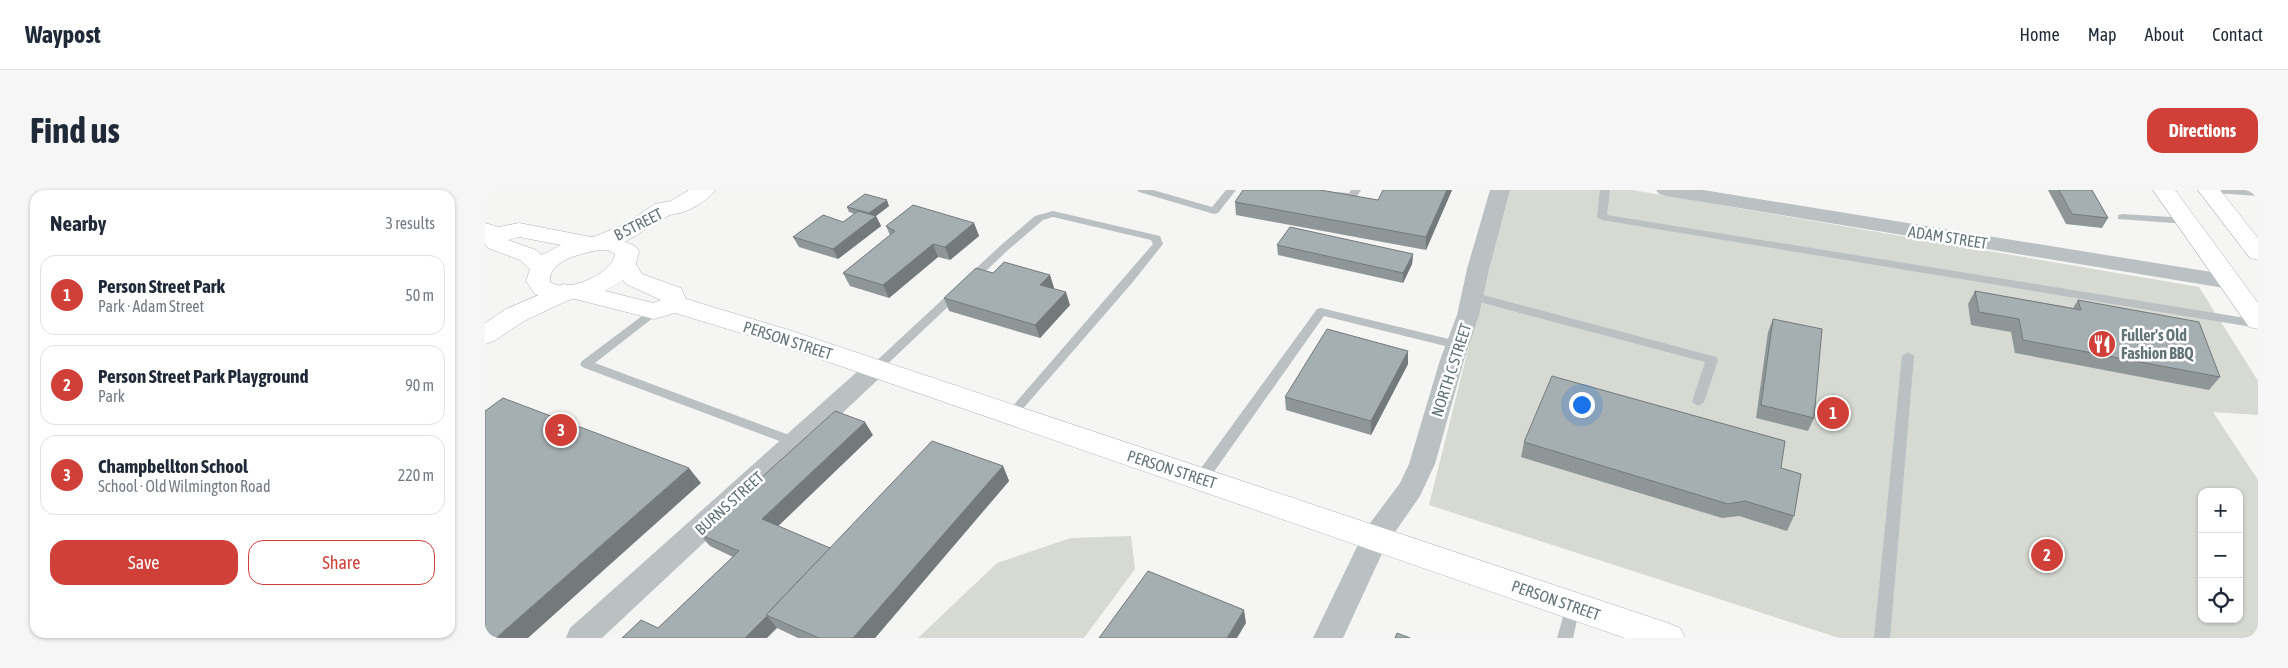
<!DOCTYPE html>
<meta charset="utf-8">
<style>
body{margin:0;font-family:"Asap Condensed",sans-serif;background:#f6f6f7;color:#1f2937}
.controls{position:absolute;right:15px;bottom:15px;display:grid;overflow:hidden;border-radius:10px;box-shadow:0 1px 4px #0004}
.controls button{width:45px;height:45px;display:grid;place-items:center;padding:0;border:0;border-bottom:1px solid #e0e1e3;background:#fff;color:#1f2937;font:25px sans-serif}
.you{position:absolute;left:1096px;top:214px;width:18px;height:18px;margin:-12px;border:4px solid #fff;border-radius:50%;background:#1a73e8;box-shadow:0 0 0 8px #1a73e833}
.badge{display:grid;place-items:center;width:32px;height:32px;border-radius:50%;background:#d03f38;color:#fff;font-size:16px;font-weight:700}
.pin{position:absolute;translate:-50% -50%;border:2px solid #fff;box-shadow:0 1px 5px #0006}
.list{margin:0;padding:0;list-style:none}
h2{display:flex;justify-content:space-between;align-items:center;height:65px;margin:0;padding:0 20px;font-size:21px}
h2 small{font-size:16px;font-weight:400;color:#747a83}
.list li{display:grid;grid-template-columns:32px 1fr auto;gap:15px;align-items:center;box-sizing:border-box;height:80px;margin:0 10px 10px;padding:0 10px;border:1px solid #e0e1e3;border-radius:15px}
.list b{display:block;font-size:19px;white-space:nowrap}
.list p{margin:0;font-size:16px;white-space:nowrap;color:#747a83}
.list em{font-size:16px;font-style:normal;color:#747a83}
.actions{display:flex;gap:10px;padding:15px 20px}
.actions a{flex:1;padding:11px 0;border:1px solid #d03f38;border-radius:15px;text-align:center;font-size:18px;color:#d03f38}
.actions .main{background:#d03f38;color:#fff}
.icon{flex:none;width:28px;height:28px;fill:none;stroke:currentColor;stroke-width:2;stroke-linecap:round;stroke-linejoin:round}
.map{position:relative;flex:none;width:1773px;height:448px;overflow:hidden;border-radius:15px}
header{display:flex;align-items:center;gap:30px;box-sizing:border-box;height:70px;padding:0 25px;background:#fff;border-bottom:1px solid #e0e1e3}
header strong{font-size:24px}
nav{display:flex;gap:28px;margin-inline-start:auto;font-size:18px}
.intro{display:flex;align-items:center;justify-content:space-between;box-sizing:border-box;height:120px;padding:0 30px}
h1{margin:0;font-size:35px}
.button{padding:12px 22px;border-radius:15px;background:#d03f38;color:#fff;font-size:18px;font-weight:700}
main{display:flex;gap:30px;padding:0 30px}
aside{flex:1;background:#fff;border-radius:15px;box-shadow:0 1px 4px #0004}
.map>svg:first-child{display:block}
.green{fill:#d6dad2;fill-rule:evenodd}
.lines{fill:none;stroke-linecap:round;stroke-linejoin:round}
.secondary-casing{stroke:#adb4b7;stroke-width:1}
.primary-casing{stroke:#afb4b6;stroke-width:1}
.trunk-casing{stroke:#b1b5b7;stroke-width:1}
.service{fill:#bbc0c2;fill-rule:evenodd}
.minor{fill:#bbc0c2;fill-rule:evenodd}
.secondary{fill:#fff;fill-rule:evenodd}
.primary{fill:#fff;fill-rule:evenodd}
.trunk{fill:#fff;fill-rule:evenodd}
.wall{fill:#8e9698}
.shaded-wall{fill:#747a7c}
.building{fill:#a5aeb1;stroke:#747a7c}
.labels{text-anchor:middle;stroke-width:5;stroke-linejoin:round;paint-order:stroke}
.street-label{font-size:16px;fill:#64757a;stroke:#fff}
.poi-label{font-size:16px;font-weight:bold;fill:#64757a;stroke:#fff;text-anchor:start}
</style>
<header>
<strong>Waypost</strong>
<nav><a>Home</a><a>Map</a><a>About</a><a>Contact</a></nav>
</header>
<div class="intro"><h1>Find us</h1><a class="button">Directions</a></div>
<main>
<aside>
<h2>Nearby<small>3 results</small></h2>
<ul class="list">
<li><span class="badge">1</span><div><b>Person Street Park</b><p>Park · Adam Street</p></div><em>50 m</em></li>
<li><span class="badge">2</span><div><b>Person Street Park Playground</b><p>Park</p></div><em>90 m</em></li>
<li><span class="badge">3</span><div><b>Champbellton School</b><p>School · Old Wilmington Road</p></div><em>220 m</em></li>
</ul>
<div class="actions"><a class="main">Save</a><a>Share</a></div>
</aside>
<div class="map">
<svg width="1773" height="448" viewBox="0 0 1773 448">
<rect width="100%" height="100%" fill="#f5f5f3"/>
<g class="green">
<path d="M1023,0H1147L1714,97L1773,191V225L1728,222L1773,290V448H1354L944,315ZM1717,302H1754V429H1717Z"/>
<polygon points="646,346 650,379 599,448 433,448 512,373 586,348"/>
</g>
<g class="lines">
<defs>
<g id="secondary">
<path d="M204,0H230C224,9 208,19 198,22C193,24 188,23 183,26C161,36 132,65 106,58L102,53L106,48L140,34L170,14L186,11Z"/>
<polygon points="79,94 88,96 91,102 88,108 39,131 9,151 0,154 0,133 21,119"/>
</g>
<path id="primary" d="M0,33L14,37L34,33L106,47L127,46L150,56L154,61L151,74L157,84L196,98L201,109L307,141L1183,433L1195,438L1200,448H1140L289,153L190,123L169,129L90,109L73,111L63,109L50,104L41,91L45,79L35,70L3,58L0,54ZM34,47L76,55L57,65L51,60L23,50ZM114,60H123L130,64C127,84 82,104 65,92C63,70 98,63 114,60ZM138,90L141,94L176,110L168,113L120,101Z"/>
<g id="trunk">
<polygon points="1668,0 1690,0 1773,113 1773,139 1764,137"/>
<polygon points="1713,0 1735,0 1773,48 1773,70 1765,68"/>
</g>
</defs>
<use href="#secondary" class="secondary-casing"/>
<use href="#primary" class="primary-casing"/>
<use href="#trunk" class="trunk-casing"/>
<g class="service">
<polygon points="652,0 668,0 727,17 741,0 751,0 733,23 729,24 654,2"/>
<polygon points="825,0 864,3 866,0 876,0 871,8 867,9 830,3"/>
<polygon points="1115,0 1125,0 1122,25 1773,130 1773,138 1117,30 1112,27"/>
<polygon points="1725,0 1773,0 1773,6 1730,3"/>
<polygon points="568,21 675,46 678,54 647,93 530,228 526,230 520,225 668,54 666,50 568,27 558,30 523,60 395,181 387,181 385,178 387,175 515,56 550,26"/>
<polygon points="1637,24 1702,28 1707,31 1702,34 1633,29 1633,25"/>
<polygon points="987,102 1231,167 1233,170 1219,212 1213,216 1207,212 1220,172 983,109 981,106 983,103"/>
<polygon points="169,117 173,118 175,121 173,124 110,173 315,249 316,252 315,255 305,255 97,177 95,174 97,171"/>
<polygon points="836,118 972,151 978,155 972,159 839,126 721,293 711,293 709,289 711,285 832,119"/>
<polygon points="1423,162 1429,166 1405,448 1389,448 1417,166"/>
<polygon points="1088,410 1093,411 1095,416 1088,448 1072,448 1081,416 1083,411"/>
</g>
<g class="minor">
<polygon points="1005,0 1025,0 1004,79 994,125 979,170 950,274 935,306 901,355 858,448 828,448 880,340 915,293 924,274 955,170 972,125 982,79"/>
<polygon points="1171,0 1218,0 1745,85 1753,87 1756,92 1753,97 1745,99 1181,6 1174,4"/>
<polygon points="391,170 399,172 403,178 399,184 117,448 81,448 85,438 383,172"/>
</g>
<use href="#secondary" class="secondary"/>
<use href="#primary" class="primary"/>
<use href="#trunk" class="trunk"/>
</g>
<g class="wall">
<polygon points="967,0 941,60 751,25 750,12 893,10"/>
<polygon points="1563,0 1607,0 1623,28 1617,38 1581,34"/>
<polygon points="404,16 391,26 396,36 353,69 314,57 308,47 358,32 370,24 364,22 362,17"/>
<polygon points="489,33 494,46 465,70 453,67 404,108 365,96 358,83 405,45 401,36"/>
<polygon points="792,55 928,64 927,74 918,93 793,65"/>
<polygon points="508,83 565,85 569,98 568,98 585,115 555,148 464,121 459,108"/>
<polygon points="1490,101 1588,118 1593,110 1735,187 1724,200 1530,163 1526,142 1486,135 1483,114"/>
<polygon points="1288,129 1329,228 1323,241 1271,228 1283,142"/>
<polygon points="923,174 886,245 801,220 800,207"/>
<polygon points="388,245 293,336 345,358 518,276 524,291 390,448 313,448 292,438 173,438 248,367 225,356 214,344"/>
<polygon points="1039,252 1296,278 1309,326 1302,341 1254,326 1237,328 1036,267"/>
</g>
<g class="shaded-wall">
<polygon points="962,0 967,0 941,60 941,47"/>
<polygon points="402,10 404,16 387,29 384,23"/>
<polygon points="391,26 396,36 353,69 348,59"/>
<polygon points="489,33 494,46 465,70 460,57"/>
<polygon points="448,54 453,67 404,108 398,95"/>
<polygon points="928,64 927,74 918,93 918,83"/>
<polygon points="565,85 569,98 559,108 555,95"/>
<polygon points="581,102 585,115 555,148 550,135"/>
<polygon points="923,161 923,174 886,245 886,231"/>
<polygon points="380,232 388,245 287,342 277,329"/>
<polygon points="518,276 524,291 390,448 368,448"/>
<polygon points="204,278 216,293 43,448 11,448"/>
<polygon points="759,420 761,433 752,448 742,448"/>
<polygon points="282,426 292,438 282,448 260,448"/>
</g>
<g class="building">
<polygon points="758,0 835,0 893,10 898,0 962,0 941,47 750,12"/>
<polygon points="1574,0 1607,0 1623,28 1587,24"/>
<polygon points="380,4 402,10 384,23 362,17"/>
<polygon points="428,15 489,33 460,57 448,54 398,95 358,83 410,41 401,36"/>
<polygon points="373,21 391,26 348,59 308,47 338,25 358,32"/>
<polygon points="805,37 928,64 918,83 792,55"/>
<polygon points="519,72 565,85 555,95 581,102 550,135 459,108 491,78 508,83"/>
<polygon points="1490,101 1596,120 1593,110 1714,132 1735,187 1538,150 1534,129 1494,122"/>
<polygon points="1288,129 1337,139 1329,228 1276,215"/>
<polygon points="842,139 923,161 886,231 800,207"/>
<polygon points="1067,186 1300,251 1296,278 1316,284 1309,326 1260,311 1243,314 1039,252"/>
<polygon points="18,208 204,278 11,448 0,448 0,221"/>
<polygon points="350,221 380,232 277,329 345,358 281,425 282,426 260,448 137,448 156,430 173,438 254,361 214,344"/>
<polygon points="447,251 518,276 368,448 334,448 281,425"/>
<polygon points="663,381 759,420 742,448 614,448"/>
<polygon points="912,443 925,448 910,448"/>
</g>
<defs>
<symbol id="restaurant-disc" viewBox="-11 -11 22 22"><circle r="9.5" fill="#d03f38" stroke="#fff"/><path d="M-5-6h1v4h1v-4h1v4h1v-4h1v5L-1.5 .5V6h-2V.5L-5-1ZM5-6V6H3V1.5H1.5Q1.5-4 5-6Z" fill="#fff"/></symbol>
</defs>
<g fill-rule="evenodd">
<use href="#restaurant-disc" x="1601" y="138" width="32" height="32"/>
</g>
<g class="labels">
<g class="street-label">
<text transform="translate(153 34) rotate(-27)" y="6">B STREET</text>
<text transform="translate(1463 47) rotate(9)" y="6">ADAM STREET</text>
<text transform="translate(303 150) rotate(18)" y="6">PERSON STREET</text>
<text transform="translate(966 180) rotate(-72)" y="6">NORTH C STREET</text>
<text transform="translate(687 279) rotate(18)" y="6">PERSON STREET</text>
<text transform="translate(244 313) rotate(-42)" y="6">BURNS STREET</text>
<text transform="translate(1071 410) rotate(19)" y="6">PERSON STREET</text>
</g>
<g class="poi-label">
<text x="1636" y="151">Fuller's Old<tspan x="1636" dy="18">Fashion BBQ</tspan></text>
</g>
</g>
</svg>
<div class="controls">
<button>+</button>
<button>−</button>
<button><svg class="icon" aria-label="locate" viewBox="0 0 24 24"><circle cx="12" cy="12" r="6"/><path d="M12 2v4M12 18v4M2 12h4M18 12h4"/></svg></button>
</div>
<div class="you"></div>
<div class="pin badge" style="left:1348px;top:223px">1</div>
<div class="pin badge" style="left:1562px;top:365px">2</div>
<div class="pin badge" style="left:76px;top:240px">3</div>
</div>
</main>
